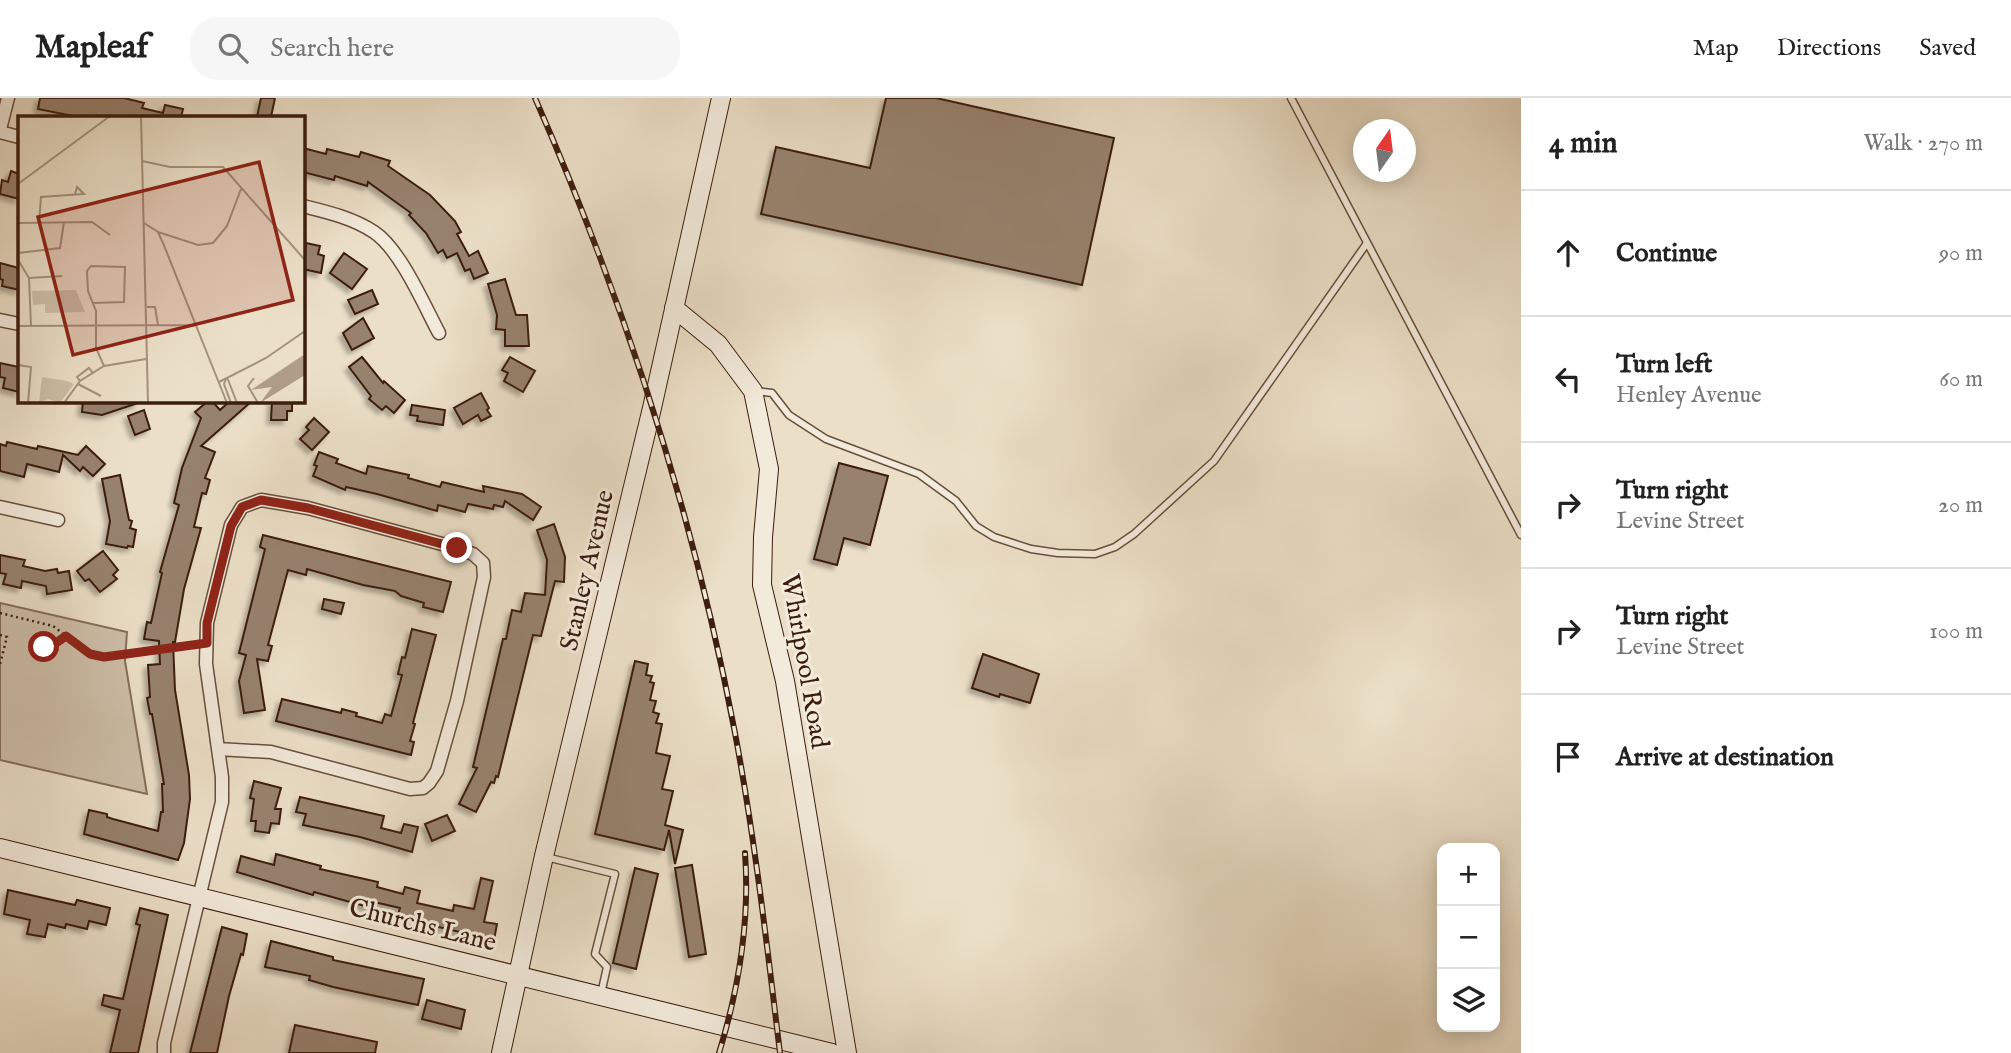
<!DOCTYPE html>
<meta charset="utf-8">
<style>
body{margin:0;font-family:"IM FELL English",serif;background:#f6f6f6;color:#222}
.controls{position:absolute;right:21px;bottom:21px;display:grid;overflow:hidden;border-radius:14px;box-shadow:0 4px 18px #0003}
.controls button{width:63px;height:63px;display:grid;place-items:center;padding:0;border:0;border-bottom:2px solid #e0e0e0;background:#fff;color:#222;font:35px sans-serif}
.compass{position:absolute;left:1353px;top:21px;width:63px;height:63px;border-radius:50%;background:#fff;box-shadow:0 4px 18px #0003;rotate:14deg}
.stop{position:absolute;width:21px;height:21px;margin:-16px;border:5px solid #8f2418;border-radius:50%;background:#fff}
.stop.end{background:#8f2418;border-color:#fff;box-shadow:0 2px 7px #0008}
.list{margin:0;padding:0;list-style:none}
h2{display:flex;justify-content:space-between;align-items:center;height:91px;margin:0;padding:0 28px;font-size:30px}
h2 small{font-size:23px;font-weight:400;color:#767676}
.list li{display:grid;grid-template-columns:46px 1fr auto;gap:21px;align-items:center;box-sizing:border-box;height:126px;padding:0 28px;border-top:2px solid #e0e0e0}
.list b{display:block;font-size:26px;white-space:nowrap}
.list p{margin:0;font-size:23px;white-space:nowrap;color:#767676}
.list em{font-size:23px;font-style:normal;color:#767676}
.icon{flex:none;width:38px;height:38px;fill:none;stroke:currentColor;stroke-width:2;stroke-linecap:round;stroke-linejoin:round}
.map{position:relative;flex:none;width:1521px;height:955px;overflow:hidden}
header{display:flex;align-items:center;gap:42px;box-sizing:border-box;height:98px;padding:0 35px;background:#fff;border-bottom:2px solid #e0e0e0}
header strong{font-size:33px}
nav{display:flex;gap:38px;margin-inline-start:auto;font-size:24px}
.search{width:490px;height:63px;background:#f6f6f6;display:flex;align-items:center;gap:18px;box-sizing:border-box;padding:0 24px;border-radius:28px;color:#767676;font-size:26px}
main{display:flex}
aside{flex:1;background:#fff}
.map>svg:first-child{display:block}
.green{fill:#cdbea8;stroke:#856e5b;stroke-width:2}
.building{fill:#97826e;stroke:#3d1e0e;stroke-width:2;filter:url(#shadow)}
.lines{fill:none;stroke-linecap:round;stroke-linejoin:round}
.lane-casing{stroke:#684e3c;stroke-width:9}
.street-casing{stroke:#684e3c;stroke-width:15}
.secondary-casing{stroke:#3d1e0e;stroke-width:20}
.path{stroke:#3d1e0e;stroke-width:2.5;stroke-dasharray:2 3.5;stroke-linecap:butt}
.lane{stroke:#f2eadb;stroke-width:6}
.street{stroke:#f2eadb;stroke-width:12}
.secondary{stroke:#f2eadb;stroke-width:18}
.rail-casing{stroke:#3d1e0e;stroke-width:6}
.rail{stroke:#f2eadb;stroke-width:3.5;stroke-dasharray:10;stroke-linecap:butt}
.route{stroke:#8f2418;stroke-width:9}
.labels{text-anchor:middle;stroke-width:6;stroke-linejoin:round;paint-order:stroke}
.street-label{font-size:26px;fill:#3d1e0e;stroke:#f2eadb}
.inset-road{fill:none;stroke:#a5927d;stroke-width:2}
.view{fill:#8f2418;fill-opacity:0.15;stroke:#8f2418;stroke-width:3.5}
.inset-edge{fill:none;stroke:#3d1e0e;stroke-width:3.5}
</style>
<header>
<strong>Mapleaf</strong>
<div class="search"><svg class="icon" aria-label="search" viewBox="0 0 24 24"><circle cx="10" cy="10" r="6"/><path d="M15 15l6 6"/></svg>Search here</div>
<nav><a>Map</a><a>Directions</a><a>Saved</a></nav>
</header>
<main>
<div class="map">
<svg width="1521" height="955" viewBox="0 0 1521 955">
<defs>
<filter id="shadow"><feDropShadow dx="-4" dy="4" stdDeviation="2" flood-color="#0004"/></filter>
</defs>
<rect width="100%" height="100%" fill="#ebdfc7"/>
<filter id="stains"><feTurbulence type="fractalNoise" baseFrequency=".00286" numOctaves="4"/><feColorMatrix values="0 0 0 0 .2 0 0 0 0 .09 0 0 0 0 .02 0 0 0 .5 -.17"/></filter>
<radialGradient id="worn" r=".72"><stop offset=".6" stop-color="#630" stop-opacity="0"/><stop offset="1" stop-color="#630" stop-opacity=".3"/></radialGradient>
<polygon class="green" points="0,505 127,534 125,563 147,696 0,662"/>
<g class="building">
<polygon points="40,0 124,0 144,5 142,10 163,15 165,7 183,11 181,19 78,19 38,11"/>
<polygon points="261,0 275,0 271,19 257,19"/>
<polygon points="886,0 936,0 1114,40 1082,187 761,116 776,49 870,70"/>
<polygon points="303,50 326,56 327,51 359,59 361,54 390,63 388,68 430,97 455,123 461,134 457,136 469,158 478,153 488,175 474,181 470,171 465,173 457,155 447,160 443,152 438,155 426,135 409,117 411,115 368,84 367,88 335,78 334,82 303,74"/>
<polygon points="11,73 19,76 19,101 0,96 2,82 8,84"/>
<polygon points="306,145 320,148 318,156 324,158 321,175 303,171"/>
<polygon points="344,155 367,171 352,191 330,175"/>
<polygon points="0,165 19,170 19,192 2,188 3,182 0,181"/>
<polygon points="505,181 516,217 527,217 529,248 505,248 505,232 496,231 497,217 488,186"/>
<polygon points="372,192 378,206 355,216 348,202"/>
<polygon points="363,220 374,240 352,252 343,235"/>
<polygon points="362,259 383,285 384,283 405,302 394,315 386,308 382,312 369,301 371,298 349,269"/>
<polygon points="510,259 535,273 523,294 504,283 508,275 502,272"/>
<polygon points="0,265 19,269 19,294 3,290 5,280 0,279"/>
<polygon points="481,295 489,310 487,312 491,318 481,323 478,317 463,326 454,310"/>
<polygon points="83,303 138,303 138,305 102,317 82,314"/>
<polygon points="208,303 212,303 220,312 230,303 252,303 201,348 215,354 205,380 210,382 206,396 202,395 194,429 201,430 184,491 175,544 173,544 175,592 189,677 190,701 184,745 178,762 84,736 89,712 107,716 107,719 113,721 158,733 161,714 163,714 162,686 164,686 152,616 150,616 147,600 150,599 148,567 160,566 159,543 144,541 147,524 151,525 162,475 160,474 179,407 174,405 182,370 201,320 195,314"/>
<polygon points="272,303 292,303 292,313 287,313 287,322 271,322"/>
<polygon points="412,307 445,312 443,327 417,323 418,318 410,317"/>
<polygon points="144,312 150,331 135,337 128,318"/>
<polygon points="314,320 329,334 312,352 300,341 309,332 306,329"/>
<polygon points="7,344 37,351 38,348 78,357 86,348 105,366 93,378 83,369 80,373 63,357 59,374 27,366 24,379 0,373 0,346 6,348"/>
<polygon points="319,354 338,361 336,365 366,376 368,368 409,377 408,380 440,389 442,384 484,394 483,388 522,396 541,409 533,422 505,403 503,409 494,407 493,411 468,406 465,414 438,407 437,413 377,396 346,389 345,392 313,378 317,368 314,367"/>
<polygon points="839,365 888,378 870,447 844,440 837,467 814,461"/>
<polygon points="120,377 129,422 132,423 130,430 136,432 133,449 128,448 127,450 106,446 110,423 102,381"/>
<polygon points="554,426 565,459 564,484 555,483 541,538 533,537 498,679 496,678 494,685 491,684 476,714 459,706 477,670 473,669 503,541 506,541 512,512 521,514 525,495 545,497 547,462 537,432"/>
<polygon points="263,437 451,484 443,514 423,509 424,505 401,498 395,493 363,487 307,471 306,477 288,472 268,547 272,548 268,563 257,561 265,612 244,615 239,583 246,557 239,555 265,451 260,449"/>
<polygon points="103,453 118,472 113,477 117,481 100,494 89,481 85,483 77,473"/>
<polygon points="0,457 25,462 23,468 45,473 57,471 58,475 69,473 72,492 47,496 46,488 22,483 21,490 3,486 6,476 0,475"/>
<polygon points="324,501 344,505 341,516 322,511"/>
<polygon points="412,531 436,537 413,625 415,626 410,643 414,644 411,657 276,623 282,601 341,615 342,611 357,615 356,618 382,625 385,616 391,618 402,577 398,576 402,559 405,560"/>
<polygon points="983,556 1039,576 1030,605 1000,596 999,599 972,590"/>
<polygon points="635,563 648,566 646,577 652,578 650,584 654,585 650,602 656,603 653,614 659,616 656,625 662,626 656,655 670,658 662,691 673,693 665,727 683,732 675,766 669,732 664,752 595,736"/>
<polygon points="254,683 281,690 275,711 281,711 279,726 271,725 269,735 255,733 256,723 251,723 254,701 250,700"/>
<polygon points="300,699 384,718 381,730 401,735 404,726 418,729 412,754 360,739 303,727 306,716 296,714"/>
<polygon points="447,717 455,733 432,743 425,726"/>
<polygon points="276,756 321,768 320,771 378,784 377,789 403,796 405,789 420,793 417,805 453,813 454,807 474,811 481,780 493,783 484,824 497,826 494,842 417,824 417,822 398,817 400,810 374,804 372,810 314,794 313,797 237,774 241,758 274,767"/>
<polygon points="692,767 706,856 689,859 675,770"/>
<polygon points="635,770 658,776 636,871 613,865"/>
<polygon points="8,792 75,807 77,802 110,810 106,827 89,823 87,831 66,826 65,830 48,826 45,839 27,836 30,822 4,816"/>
<polygon points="140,810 168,817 138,955 110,955 120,912 102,907 104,897 123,901 140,827 136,826"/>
<polygon points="222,829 247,836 243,857 241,856 229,898 217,955 190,955"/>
<polygon points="271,843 333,859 333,862 424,881 418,907 333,889 309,882 310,878 265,869"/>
<polygon points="427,902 465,912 461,931 422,921"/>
<polygon points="295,927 377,944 375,955 289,955"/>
</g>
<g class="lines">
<defs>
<g id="lane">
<polyline points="1291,0 1521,437"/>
<polyline points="755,293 772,295 789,317 826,341 919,376 956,403 976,428 994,439 1031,451 1058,455 1095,456 1115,449 1134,436 1214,363 1367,145"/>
<polyline points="546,759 615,776 595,856 607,869 601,896"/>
</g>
<g id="street">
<polyline points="0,31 8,0"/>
<polyline points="0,34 19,39"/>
<path d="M303,108C327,114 353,120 374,134C400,151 424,207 439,235"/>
<polyline points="0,222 19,226"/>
<polyline points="0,409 58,422"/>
<polyline points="164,955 164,945 222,704 222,679 206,566 207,525 231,427 242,409 261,402 308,410 457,450 473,456 483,465 484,479 457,603 437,673 429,685 423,690 410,691 271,654 218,651"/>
</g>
<g id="secondary">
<polyline points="674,210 718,246 753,293 769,371 763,439 762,487 785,583 847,955"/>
<polyline points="0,750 832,955"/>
<polyline points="501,955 544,758 652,310 721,0"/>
</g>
</defs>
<use href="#lane" class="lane-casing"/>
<use href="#street" class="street-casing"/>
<use href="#secondary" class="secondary-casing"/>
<g class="path">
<polyline points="0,515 53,528 90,556 100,559 130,557 194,547"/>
<polyline points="0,537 7,539 0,566"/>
<polyline points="40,548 50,549 65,540"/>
</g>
<use href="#lane" class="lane"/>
<use href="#street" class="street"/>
<use href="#secondary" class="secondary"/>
<defs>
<g id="rail">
<path d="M535,0C624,203 694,418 735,635C755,741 767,848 780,955"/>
<path d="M719,955C739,890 750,823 745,755"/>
</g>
</defs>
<use href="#rail" class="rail-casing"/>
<use href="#rail" class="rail"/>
</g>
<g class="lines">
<polyline class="route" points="44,549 50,549 66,538 90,556 104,559 207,545 207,525 231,428 242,409 261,402 308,410 457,450"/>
</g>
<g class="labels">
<g class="street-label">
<text transform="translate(586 472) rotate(-77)" y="9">Stanley Avenue</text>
<text transform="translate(806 563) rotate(80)" y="9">Whirlpool Road</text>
<text transform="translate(423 826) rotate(14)" y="9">Churchs Lane</text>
</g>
</g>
<g transform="translate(18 18)">
<rect width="287" height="287" fill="#ebdfc7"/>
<path d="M58,174L67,196L27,197V188L15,189L14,175ZM24,261L49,265L56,268L42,287L30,283L21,287Z" fill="#cdbea8"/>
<path d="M287,238V259L242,287L254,271L233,274Z" fill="#b09d88"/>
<path class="inset-road" d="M123,0L130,287M124,45L152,51H205L287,144M0,68L92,0M21,106L23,81L66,78L59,71L57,78M0,107L74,106L92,119M126,107L140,116L145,127L209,287M140,116L180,129L195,127L209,110L223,73M0,137L42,132L46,106M0,144L11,162L13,210M11,162L44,160M75,187L106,186L107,151L73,150L69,155L70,175L78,195V232L86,250M129,191H137L140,209M0,210L178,209M0,249L13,251L10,287M209,261L219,287M236,262L230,270L240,287M208,263L206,268L213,287M62,265L59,261L71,252L75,257M201,266L248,242L287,215M60,268L83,280M46,287L62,265L86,250L128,243"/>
<path class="view" d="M241,46L275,184L55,239L20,101Z"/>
<rect width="287" height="287" class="inset-edge"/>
</g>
<rect width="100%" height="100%" filter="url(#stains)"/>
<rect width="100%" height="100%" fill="url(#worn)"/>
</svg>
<div class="controls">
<button>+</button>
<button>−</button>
<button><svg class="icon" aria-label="layers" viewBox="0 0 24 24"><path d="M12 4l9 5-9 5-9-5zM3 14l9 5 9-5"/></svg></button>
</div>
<svg class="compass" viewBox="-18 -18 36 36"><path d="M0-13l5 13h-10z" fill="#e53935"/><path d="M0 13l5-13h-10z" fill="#767676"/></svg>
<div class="stop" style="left:44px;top:549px"></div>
<div class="stop end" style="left:457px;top:450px"></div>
</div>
<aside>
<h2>4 min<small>Walk · 270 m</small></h2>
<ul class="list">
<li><svg class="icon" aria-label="ahead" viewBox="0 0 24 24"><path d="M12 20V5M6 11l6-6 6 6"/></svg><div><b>Continue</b></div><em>90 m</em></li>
<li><svg class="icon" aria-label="left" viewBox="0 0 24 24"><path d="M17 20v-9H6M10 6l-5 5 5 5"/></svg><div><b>Turn left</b><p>Henley Avenue</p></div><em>60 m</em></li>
<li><svg class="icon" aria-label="right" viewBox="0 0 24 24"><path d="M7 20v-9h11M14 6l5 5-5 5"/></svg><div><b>Turn right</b><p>Levine Street</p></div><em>20 m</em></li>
<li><svg class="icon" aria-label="right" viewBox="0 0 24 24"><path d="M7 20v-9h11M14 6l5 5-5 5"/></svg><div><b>Turn right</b><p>Levine Street</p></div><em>100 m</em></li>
<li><svg class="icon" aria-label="arrive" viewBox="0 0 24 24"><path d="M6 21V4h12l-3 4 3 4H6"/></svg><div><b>Arrive at destination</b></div></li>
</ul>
</aside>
</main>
